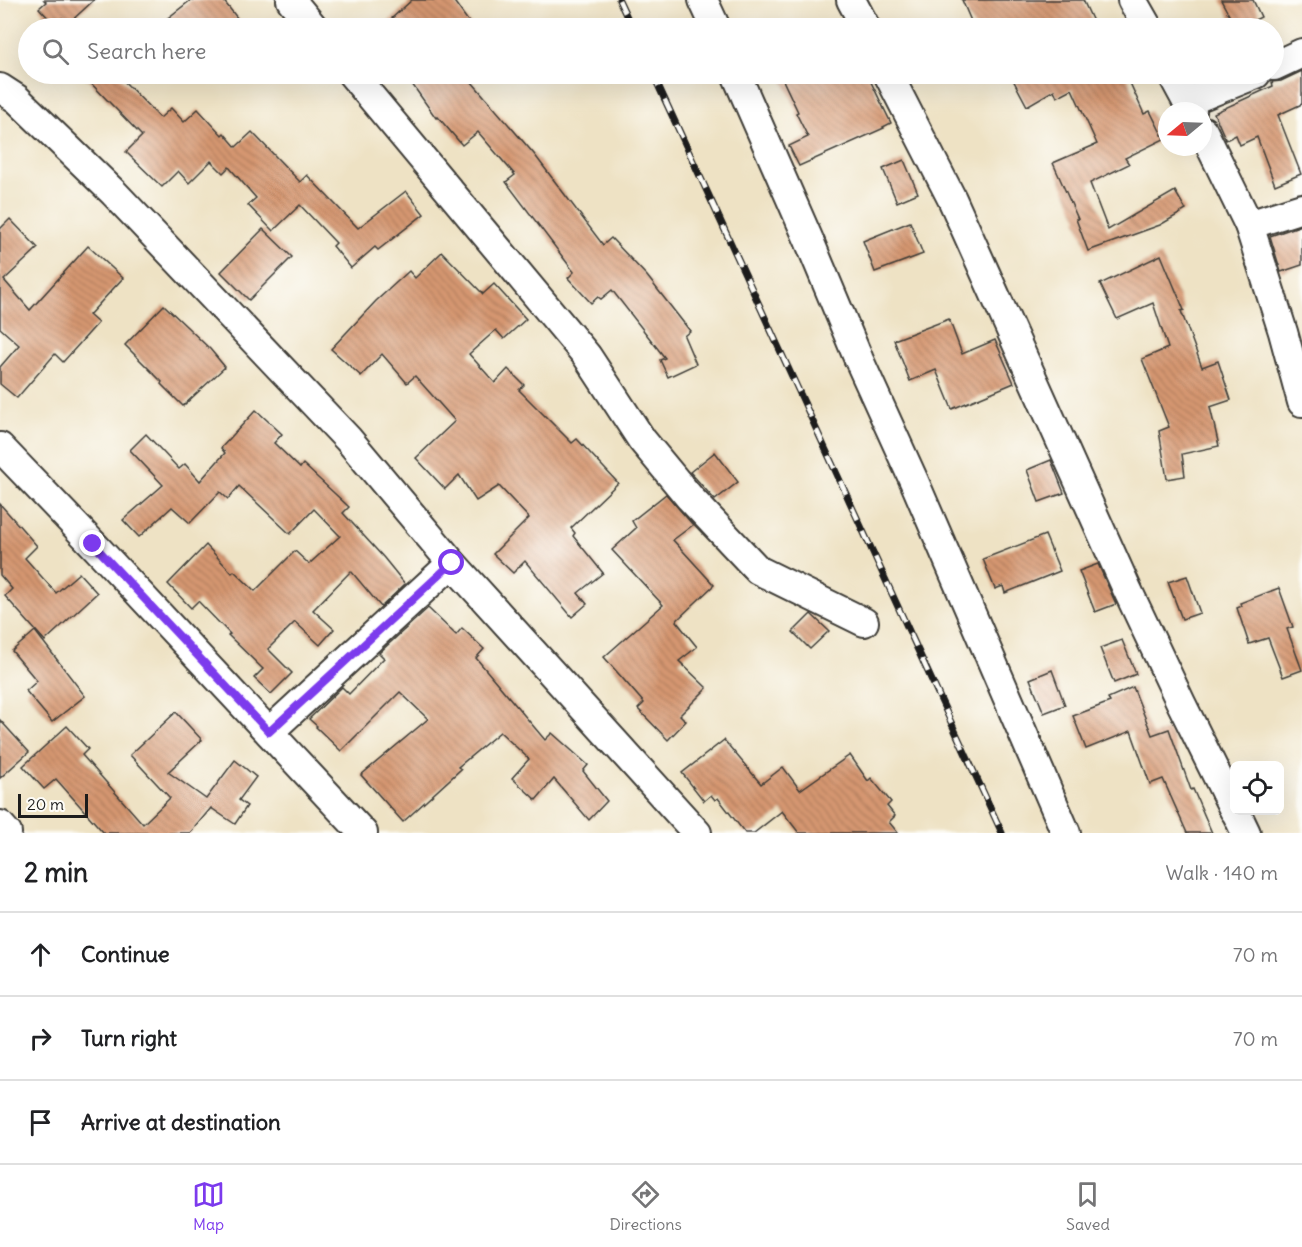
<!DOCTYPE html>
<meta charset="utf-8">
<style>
body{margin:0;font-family:Delius,sans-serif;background:#f6f6f6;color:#202124}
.controls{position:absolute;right:18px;bottom:18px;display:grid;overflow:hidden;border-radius:9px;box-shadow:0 6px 24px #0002}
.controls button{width:54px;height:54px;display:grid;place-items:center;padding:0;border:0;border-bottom:2px solid #e0e0e0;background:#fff;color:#202124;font:30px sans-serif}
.compass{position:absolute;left:1158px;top:102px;width:54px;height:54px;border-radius:50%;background:#fff;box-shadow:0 6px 24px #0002;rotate:251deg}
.scale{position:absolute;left:18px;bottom:15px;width:70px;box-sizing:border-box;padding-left:6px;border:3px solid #1c1c1c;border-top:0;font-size:16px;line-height:21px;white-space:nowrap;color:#1c1c1c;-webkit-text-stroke:4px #fdfcf7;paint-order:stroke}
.stop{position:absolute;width:18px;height:18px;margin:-14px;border:4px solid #7c3aed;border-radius:50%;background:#fff}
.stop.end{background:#7c3aed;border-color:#fff;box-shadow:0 2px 6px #0008}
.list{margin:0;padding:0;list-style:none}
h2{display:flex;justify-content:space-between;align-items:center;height:78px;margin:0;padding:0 24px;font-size:26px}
h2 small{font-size:20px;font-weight:400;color:#757577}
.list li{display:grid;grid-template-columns:39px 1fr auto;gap:18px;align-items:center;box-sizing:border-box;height:84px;padding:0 24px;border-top:2px solid #e0e0e0}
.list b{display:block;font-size:22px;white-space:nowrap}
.list em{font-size:20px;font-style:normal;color:#757577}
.icon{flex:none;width:33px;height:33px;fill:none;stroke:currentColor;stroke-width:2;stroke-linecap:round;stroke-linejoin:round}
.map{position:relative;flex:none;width:1302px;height:833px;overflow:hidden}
.search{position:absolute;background:#fff;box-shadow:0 6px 24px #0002;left:18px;right:18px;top:18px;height:66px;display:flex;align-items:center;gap:15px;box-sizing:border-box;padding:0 21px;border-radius:33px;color:#757577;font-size:22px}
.sheet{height:330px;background:#fff}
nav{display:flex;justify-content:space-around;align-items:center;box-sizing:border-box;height:84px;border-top:2px solid #e0e0e0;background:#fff;font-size:16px;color:#757577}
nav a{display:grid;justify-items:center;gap:3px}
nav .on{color:#7c3aed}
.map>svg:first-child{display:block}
.building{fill:url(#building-back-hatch)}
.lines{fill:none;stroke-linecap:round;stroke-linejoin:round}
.minor-casing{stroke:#3c3a35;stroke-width:32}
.minor{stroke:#fff;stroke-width:28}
.rail-casing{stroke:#1c1c1c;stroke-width:7}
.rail{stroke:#fdfcf7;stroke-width:4.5;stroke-dasharray:14;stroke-linecap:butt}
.route{stroke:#7c3aed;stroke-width:8}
</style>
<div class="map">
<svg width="1302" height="833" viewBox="0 0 1302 833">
<defs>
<pattern id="building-back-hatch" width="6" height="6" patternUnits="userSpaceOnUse" patternTransform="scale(1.5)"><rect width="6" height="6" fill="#d69771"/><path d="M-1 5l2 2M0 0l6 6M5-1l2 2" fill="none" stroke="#ad7a5c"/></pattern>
</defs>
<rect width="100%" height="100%" fill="#fdfcf7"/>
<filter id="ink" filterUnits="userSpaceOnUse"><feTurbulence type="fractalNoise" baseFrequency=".0167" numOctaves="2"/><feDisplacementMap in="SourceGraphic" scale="12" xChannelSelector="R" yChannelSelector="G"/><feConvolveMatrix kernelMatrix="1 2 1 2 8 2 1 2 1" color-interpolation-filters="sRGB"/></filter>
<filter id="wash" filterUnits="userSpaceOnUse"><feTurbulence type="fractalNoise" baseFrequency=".008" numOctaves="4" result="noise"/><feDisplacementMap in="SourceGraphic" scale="24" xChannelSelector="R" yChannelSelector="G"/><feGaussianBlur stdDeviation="1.35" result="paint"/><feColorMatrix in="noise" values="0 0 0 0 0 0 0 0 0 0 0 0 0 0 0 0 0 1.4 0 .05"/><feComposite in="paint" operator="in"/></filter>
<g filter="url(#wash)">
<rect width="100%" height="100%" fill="#eee2c4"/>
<g id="blocks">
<g class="building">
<polygon points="44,0 94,0 68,24 62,18 54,24 39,8 46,2"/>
<polygon points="191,0 223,0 245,28 155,28"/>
<polygon points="412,0 453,0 473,28 381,28"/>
<polygon points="962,0 1083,0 1096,28 974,28"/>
<polygon points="1221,0 1253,0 1261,17 1239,28 1236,28"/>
<polygon points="1302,71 1302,104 1278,115 1301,174 1275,185 1257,137 1240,145 1236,135 1226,140 1214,113 1273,86 1272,82 1281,81"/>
<polygon points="82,74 117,74 160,118 171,108 184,122 198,109 222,135 224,133 236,147 252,132 300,182 307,175 358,228 406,191 424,214 378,250 375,247 351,268 333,246 336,243 300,205 273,231 248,205 256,198 229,167 223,173 211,161 189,183 178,171 162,187 126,152 142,136"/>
<polygon points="428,74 465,74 534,154 603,245 611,238 647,276 690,331 684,336 696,364 668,377 660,360 665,358 612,290 601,299 598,297 591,303 568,278 574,272 506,182 515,175 478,132 462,145 438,117 436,118 412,84"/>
<polygon points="780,74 867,74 891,123 883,127 884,128 799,166 789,146 808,137 796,113 798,112"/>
<polygon points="1010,74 1126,74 1144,114 1150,111 1164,139 1125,158 1129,164 1090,183 1108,230 1175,191 1186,210 1160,225 1088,251 1076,219 1078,219 1053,163 1097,144 1072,89 1057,97 1054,90 1027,106"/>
<polygon points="904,160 918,193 897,202 883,169"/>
<polygon points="10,219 38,248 4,280 30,310 88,246 123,278 89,315 98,323 63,362 55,354 17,398 0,384 0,367 19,345 0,328 0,229"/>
<polygon points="910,222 923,254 875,272 863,241"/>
<polygon points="1302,225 1302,265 1281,272 1270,236"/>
<polygon points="263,229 292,257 249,300 221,272"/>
<polygon points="442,252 483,294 494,284 526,319 504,339 496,330 469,354 495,383 508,369 524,385 519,390 572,443 577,439 618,483 571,528 575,533 573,536 603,573 578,593 587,604 572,617 525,561 513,573 493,554 529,518 499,486 476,501 459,475 445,489 416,458 455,421 415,376 407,383 382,354 361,376 331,349 376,301 409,271 415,278"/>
<polygon points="1161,255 1184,310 1181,311 1202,367 1218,361 1231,400 1210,407 1219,446 1182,454 1185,476 1167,479 1159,431 1169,427 1142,359 1168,348 1153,303 1117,319 1100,284"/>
<polygon points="164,305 210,349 225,367 183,406 161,384 162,382 125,345"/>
<polygon points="949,319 962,354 995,340 1014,383 952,409 936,370 910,381 894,340"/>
<polygon points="256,410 282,434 274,443 300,468 303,464 349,507 343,513 384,558 405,584 381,607 351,571 313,610 334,629 320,645 295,622 268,649 292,673 271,694 254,678 263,669 228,635 230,634 198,601 191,608 168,584 206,545 232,573 234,571 255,591 295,551 309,564 340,536 314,509 290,534 239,486 228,499 220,492 190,523 172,507 139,537 123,520 163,485 130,450 146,434 179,469 185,464 200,481 225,453 221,448"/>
<polygon points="715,452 738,482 715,500 690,472"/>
<polygon points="1051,460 1064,493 1039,502 1027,470"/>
<polygon points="666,494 693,525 673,540 714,585 676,621 697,647 679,661 707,688 680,715 686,721 668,740 638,709 644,703 604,657 663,605 612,550 636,528 632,521"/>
<polygon points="0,504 37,546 25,558 56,593 79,573 97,593 45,641 5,596 12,589 0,575"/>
<polygon points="1045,535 1060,571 1005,593 1003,586 995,589 983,559"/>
<polygon points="1098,564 1116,604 1095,612 1079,571"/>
<polygon points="1187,576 1200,613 1182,619 1168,582"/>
<polygon points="1279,588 1293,627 1287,629 1302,670 1283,677 1268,638 1249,644 1237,608 1242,606 1240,603"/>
<polygon points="428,608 456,635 462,628 484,649 476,658 545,740 552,733 588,765 583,771 607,801 589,820 554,779 536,800 512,778 529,759 500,732 458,767 461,769 403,822 361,775 428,719 400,692 341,751 316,727 317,726 309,719 342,687 349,694 384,658 379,653"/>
<polygon points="811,614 829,631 810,649 793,632"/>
<polygon points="35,631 85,696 52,722 26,691 37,681 12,651"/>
<polygon points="1122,640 1136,674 1114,683 1100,648"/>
<polygon points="1052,670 1065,705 1044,713 1030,679"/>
<polygon points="1133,687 1152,735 1169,729 1191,790 1193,789 1212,833 1187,833 1163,779 1150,784 1131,731 1086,749 1073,716 1110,702 1108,698"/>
<polygon points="176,712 202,740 168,772 206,799 235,760 256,777 239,800 247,806 235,824 211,808 190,833 104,833 56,779 44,789 23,766 67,726 88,749 82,755 143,824 170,798 130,755"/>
<polygon points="0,720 29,752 0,778"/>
<polygon points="724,740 761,784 783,767 800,790 850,755 868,781 871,778 891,802 887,806 895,816 889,822 898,833 799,833 782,811 754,833 745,833 718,798 715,800 711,795 704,801 682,773"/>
</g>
</g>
</g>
<g filter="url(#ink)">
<use href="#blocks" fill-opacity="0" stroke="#3c3a35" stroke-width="1.5"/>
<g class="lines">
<defs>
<g id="minor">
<polyline points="291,0 314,28"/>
<polyline points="703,0 716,28"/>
<polyline points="851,0 866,28"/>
<polyline points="1132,0 1148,28"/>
<polyline points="1274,66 1302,53"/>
<polyline points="352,74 587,356 642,440 690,498 758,570 864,622"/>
<polyline points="736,74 808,238 859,360 914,481 1066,833"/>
<polyline points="888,74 952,199 1127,589 1181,703 1234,810"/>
<polyline points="1172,74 1192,111"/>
<polyline points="0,88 17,99 114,193 348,439 452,563 697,833"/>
<polyline points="1187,102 1256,74"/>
<polyline points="1203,131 1249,225 1283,332 1302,402"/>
<polyline points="1249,225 1302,208"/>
<polyline points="0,447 93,544 363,833"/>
<polyline points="269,732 452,563"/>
<polyline points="1235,810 1246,833"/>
<polyline points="0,825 7,833"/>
</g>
</defs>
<use href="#minor" class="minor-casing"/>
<use href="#minor" class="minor"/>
<defs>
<g id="rail">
<polyline points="619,0 632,28"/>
<polyline points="653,74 1002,833"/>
</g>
</defs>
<use href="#rail" class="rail-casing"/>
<use href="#rail" class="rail"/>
</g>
</g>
<g class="lines" filter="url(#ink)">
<polyline class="route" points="93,544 269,732 452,563"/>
</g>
</svg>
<div class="controls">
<button><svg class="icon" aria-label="locate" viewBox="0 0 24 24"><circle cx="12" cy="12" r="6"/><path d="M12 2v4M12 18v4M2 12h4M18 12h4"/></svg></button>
</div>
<svg class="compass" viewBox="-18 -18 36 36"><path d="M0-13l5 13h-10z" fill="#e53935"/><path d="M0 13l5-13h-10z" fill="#757577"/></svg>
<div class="scale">20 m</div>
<div class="stop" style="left:452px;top:563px"></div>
<div class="stop end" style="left:93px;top:544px"></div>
<div class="search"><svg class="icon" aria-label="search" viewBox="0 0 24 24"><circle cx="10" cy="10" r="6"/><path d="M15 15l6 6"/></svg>Search here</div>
</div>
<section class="sheet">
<h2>2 min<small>Walk · 140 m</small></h2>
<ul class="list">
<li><svg class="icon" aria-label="ahead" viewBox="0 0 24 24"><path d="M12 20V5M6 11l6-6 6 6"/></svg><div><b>Continue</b></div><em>70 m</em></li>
<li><svg class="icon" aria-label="right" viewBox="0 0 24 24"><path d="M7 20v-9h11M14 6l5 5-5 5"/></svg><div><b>Turn right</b></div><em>70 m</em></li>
<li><svg class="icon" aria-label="arrive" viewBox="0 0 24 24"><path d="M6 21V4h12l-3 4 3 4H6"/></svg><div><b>Arrive at destination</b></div></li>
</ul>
</section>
<nav>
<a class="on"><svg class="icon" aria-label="map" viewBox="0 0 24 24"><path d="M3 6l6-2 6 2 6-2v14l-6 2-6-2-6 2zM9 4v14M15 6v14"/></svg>Map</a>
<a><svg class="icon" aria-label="directions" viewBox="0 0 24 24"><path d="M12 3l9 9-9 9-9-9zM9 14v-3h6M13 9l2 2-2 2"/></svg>Directions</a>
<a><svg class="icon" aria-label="saved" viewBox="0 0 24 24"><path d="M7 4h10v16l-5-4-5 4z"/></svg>Saved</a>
</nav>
